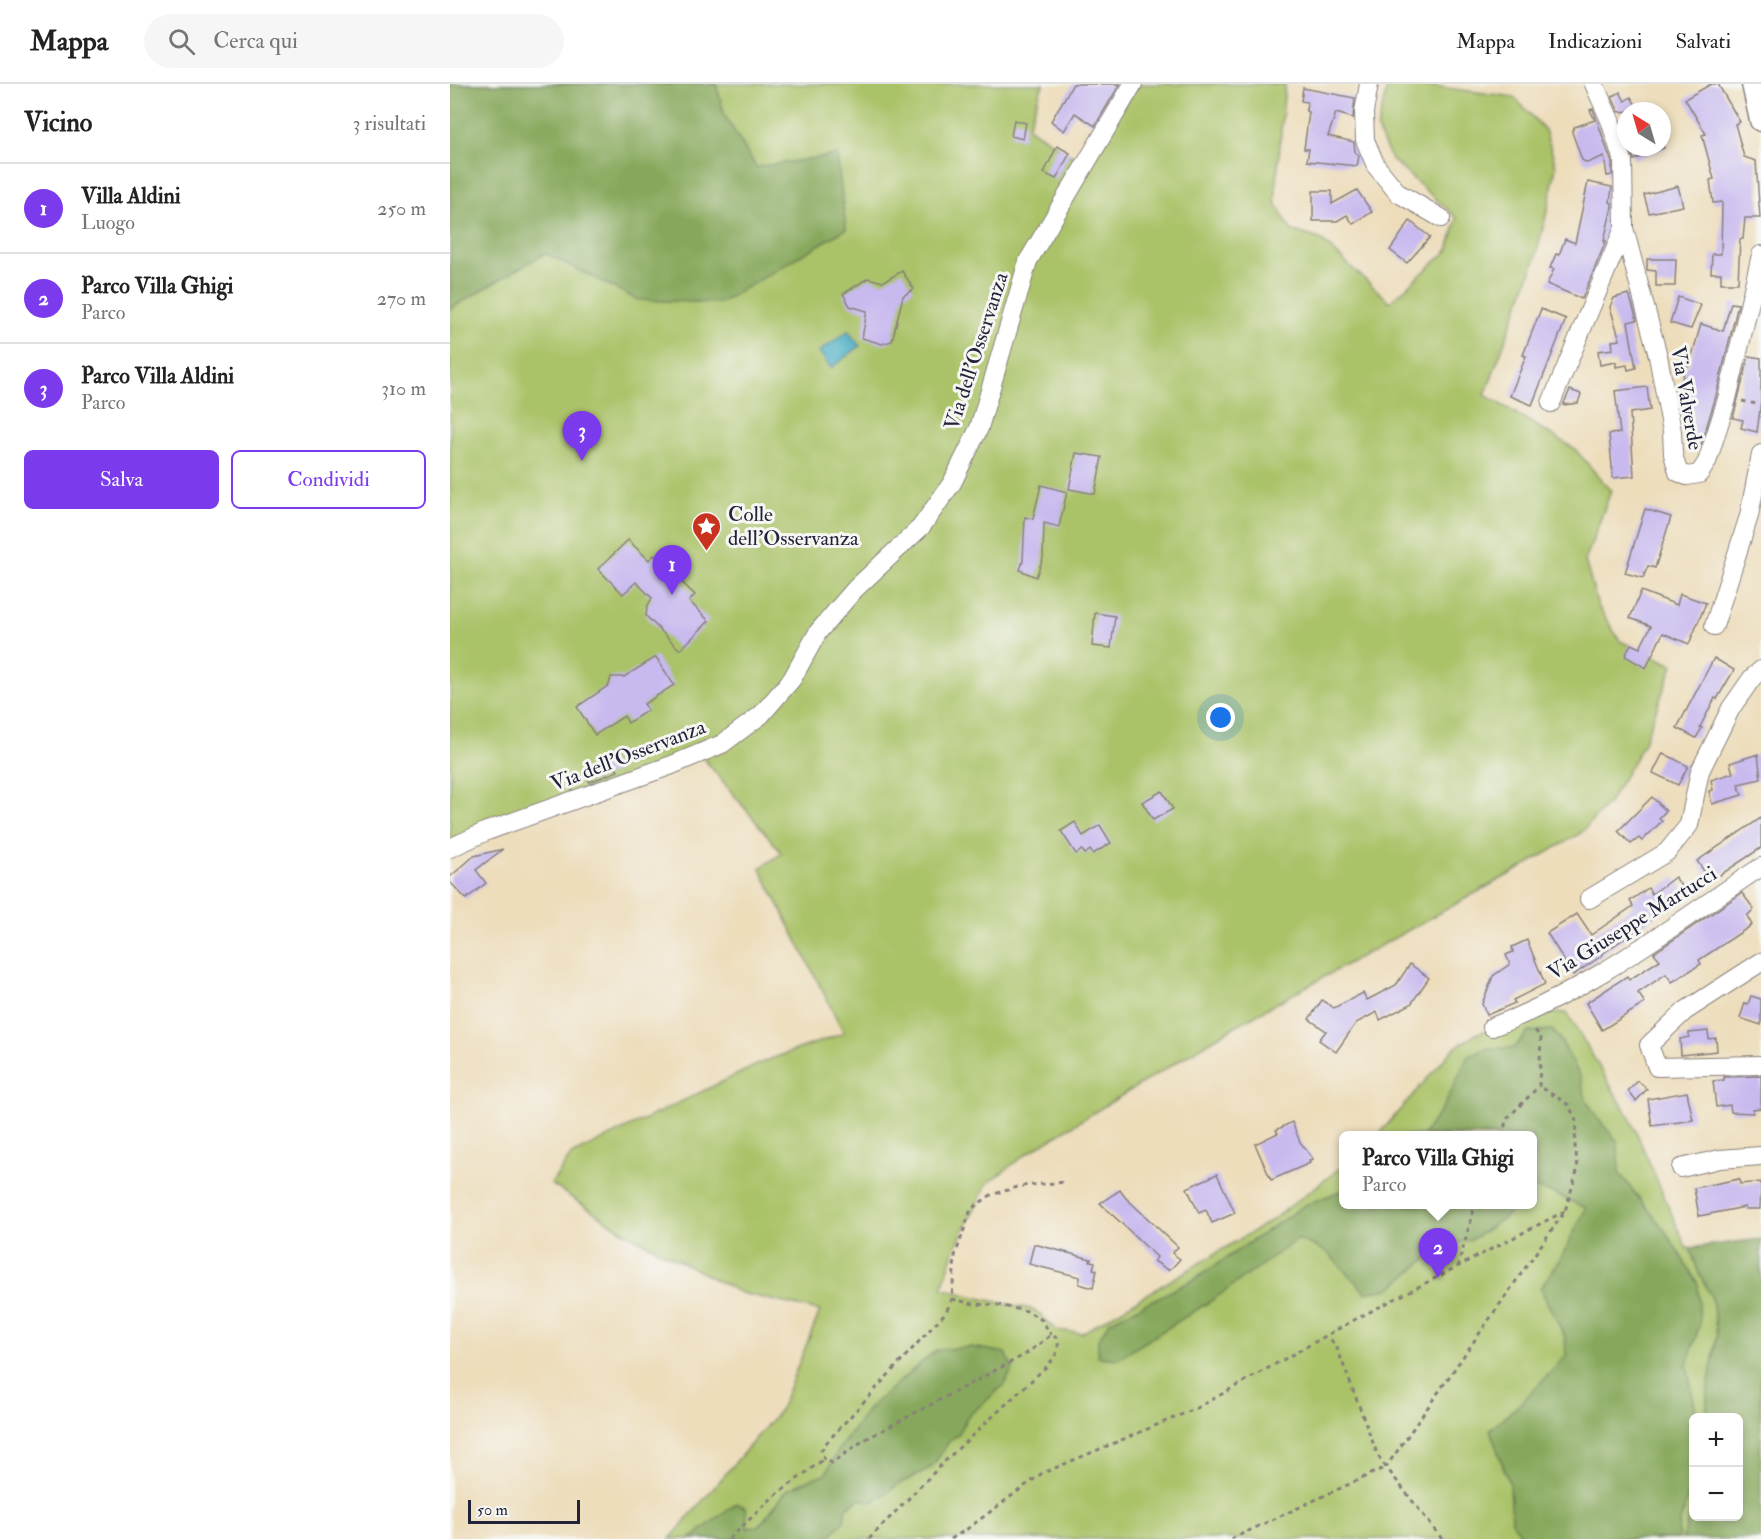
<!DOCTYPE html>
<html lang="it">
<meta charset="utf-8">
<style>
body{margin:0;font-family:"IM FELL Double Pica",serif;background:#f6f6f6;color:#222}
.controls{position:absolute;right:18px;bottom:18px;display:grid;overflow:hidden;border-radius:9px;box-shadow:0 3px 9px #0003}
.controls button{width:54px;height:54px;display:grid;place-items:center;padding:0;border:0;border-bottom:2px solid #e0e0e0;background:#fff;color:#222;font:30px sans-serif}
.compass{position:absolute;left:1167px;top:18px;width:54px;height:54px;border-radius:50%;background:#fff;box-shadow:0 3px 9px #0003;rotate:323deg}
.scale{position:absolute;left:18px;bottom:15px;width:112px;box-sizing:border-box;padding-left:6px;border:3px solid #22223b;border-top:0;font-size:16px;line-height:21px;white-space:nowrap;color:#22223b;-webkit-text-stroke:4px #f6f6f2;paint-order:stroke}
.you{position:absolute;left:771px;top:634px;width:21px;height:21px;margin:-15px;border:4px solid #fff;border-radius:50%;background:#1a73e8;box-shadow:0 0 0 9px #1a73e833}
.badge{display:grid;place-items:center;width:39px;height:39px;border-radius:50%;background:#7c3aed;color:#fff;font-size:20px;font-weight:700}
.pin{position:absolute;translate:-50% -50px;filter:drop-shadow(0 2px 3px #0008)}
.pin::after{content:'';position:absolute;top:32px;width:21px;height:18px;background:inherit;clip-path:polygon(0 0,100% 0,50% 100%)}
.popup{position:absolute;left:889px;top:1047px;width:198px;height:78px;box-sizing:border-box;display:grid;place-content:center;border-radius:9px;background:#fff;filter:drop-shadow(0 2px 4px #0005);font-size:20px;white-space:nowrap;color:#767676}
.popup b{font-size:22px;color:#222}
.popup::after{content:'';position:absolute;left:50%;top:100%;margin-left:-12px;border:12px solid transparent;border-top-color:#fff}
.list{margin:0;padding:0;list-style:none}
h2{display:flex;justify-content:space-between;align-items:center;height:78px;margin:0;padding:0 24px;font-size:26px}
h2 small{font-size:20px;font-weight:400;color:#767676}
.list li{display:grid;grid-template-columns:39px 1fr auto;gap:18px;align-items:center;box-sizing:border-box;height:90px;padding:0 24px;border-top:2px solid #e0e0e0}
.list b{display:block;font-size:22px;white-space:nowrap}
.list p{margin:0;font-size:20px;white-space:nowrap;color:#767676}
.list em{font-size:20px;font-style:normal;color:#767676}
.actions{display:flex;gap:12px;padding:18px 24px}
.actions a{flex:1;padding:14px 0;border:2px solid #7c3aed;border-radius:9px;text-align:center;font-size:21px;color:#7c3aed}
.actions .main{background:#7c3aed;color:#fff}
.icon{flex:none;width:33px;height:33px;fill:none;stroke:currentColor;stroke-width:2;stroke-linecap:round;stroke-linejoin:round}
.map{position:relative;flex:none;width:1311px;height:1455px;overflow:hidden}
header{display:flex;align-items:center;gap:36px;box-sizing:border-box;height:84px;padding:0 30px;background:#fff;border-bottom:2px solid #e0e0e0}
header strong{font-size:28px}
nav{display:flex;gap:33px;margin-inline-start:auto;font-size:21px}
.search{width:420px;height:54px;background:#f6f6f6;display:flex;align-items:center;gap:15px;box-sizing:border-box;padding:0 21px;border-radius:33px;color:#767676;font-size:22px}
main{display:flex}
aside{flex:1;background:#fff}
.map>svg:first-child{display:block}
.green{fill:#aac268;stroke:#667252;stroke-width:1.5}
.forest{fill:#87a85c;stroke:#54654c;stroke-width:1.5}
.water{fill:#42aac2;stroke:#32667e;stroke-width:1.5}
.building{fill:#c8b9ef}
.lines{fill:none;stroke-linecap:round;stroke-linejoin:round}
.minor-casing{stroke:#88807b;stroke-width:20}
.major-casing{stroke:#88807b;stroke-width:25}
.path{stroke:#88807b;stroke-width:3;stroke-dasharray:4.5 4.5;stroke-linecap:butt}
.minor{stroke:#fff;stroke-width:18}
.major{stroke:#fff;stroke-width:22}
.labels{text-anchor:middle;stroke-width:6;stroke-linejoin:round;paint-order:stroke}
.street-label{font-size:21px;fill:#22223b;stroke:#f6f6f2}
.poi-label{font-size:21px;fill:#22223b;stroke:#f6f6f2;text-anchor:start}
</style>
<header>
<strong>Mappa</strong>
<div class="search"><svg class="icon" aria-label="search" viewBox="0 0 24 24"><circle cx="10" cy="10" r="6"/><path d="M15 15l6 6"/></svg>Cerca qui</div>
<nav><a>Mappa</a><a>Indicazioni</a><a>Salvati</a></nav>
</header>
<main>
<aside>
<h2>Vicino<small>3 risultati</small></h2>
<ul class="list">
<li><span class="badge">1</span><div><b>Villa Aldini</b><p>Luogo</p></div><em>250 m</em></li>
<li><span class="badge">2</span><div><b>Parco Villa Ghigi</b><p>Parco</p></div><em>270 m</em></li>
<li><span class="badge">3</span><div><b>Parco Villa Aldini</b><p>Parco</p></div><em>310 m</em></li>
</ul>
<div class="actions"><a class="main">Salva</a><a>Condividi</a></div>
</aside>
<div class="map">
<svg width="1311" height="1455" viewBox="0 0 1311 1455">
<rect width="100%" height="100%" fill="#f6f6f2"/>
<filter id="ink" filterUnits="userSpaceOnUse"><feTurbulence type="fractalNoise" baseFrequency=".0167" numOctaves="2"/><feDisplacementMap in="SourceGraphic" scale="12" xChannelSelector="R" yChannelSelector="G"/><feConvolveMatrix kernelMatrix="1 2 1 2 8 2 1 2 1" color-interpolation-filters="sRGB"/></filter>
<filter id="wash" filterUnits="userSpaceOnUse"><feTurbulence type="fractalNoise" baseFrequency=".008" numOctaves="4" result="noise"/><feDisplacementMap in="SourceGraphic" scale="24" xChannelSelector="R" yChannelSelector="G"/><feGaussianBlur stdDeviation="1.35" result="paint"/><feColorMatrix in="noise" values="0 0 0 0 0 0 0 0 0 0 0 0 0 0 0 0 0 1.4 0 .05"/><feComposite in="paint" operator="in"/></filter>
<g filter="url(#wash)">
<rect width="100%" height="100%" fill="#edddbb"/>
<polygon class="green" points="0,0 593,0 578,43 631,78 690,0 835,0 825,117 841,146 870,155 940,218 998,166 1007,134 941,75 927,45 938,0 967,0 1064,13 1095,46 1106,82 1099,119 1085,176 1035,311 1124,364 1161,407 1135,477 1148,522 1170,557 1223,581 1193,661 1160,717 1131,749 1069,785 787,941 576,1070 537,1100 506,1162 492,1204 524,1213 585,1226 606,1246 632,1249 822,1136 893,1082 894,1120 1082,1120 1082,1052 928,1051 1004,964 1028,949 1092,929 1117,929 1180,1034 1237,1165 1240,1164 1248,1187 1262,1214 1267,1252 1257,1311 1257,1333 1244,1334 1243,1418 1233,1455 220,1455 330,1326 370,1227 291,1209 176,1149 101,1100 121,1071 315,977 394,949 310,784 332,769 250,670 0,765"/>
<g class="forest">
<polygon points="0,0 266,0 275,32 306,83 387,71 396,145 270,219 188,216 95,169 0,225"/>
<polygon points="1102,946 1110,955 1130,992 1136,1016 1149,1036 1168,1058 1169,1089 1216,1148 1248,1200 1250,1240 1237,1281 1246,1328 1246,1333 1244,1334 1243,1399 1230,1437 1228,1455 1075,1455 1062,1438 1060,1401 1040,1346 1073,1317 1116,1272 1115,1253 1090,1204 1110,1176 1136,1124 1103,1109 1083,1104 1082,1052 973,1051 995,1020 1018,972 1039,964 1064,964 1078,948"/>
<polygon points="893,1106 894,1120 1067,1121 1058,1131 1026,1153 988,1166 939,1205 916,1209 877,1168 848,1155 764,1215 668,1275 648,1273 648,1256 659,1238 745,1195 855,1121"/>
<polygon points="1311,1155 1311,1455 1233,1455 1243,1418 1244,1432 1288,1432 1288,1334 1257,1333 1257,1311 1267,1252 1262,1214 1248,1187 1240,1164"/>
<polygon points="521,1263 556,1269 563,1285 553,1302 517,1333 508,1351 500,1356 482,1383 451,1399 423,1418 410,1415 396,1424 394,1437 377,1455 240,1455 287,1419 296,1424 297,1444 309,1442 338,1405 376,1389 389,1365 420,1323 486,1266"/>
</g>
<polygon class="water" points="398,247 410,262 381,284 369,268"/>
<g id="blocks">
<g class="building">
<polygon points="623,0 670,0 645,42 625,29 614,47 601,37"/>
<polygon points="1261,0 1268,0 1290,38 1285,40 1294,73 1306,77 1310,134 1295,134 1293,155 1290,155 1288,199 1271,199 1271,189 1261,189 1262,170 1271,170 1272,118 1263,119 1260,96 1264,95 1252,51 1256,50 1235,15"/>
<polygon points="853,4 905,14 903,34 886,29 878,52 904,58 905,68 909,72 907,82 857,77 859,65 854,65 859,28 856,27 857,18 851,17"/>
<polygon points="1170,8 1175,17 1181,13 1187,23 1181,27 1169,28 1162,13"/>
<polygon points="1143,25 1162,79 1162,91 1157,92 1154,72 1137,79 1132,76 1122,48 1124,43 1145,36 1140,26"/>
<polygon points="564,36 576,39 573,55 561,52"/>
<polygon points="607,62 620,69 606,95 594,89"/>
<polygon points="1180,63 1214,63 1214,64 1184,76"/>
<polygon points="1138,98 1162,103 1160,118 1162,119 1162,123 1154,157 1156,157 1132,215 1097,200 1104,185 1100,184 1106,170 1109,171 1115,155 1125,159"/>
<polygon points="1228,102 1233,122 1199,129 1194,111"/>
<polygon points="907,106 922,128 903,140 897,131 887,137 863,137 863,107 882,107 882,120"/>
<polygon points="960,137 980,153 957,179 940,166"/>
<polygon points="1197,175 1226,175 1225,202 1206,202 1206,187 1197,186"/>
<polygon points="452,187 464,205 453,212 442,257 432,260 412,254 417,227 400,222 393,210 418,194 433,198"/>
<polygon points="1179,210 1187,236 1178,238 1186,284 1178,286 1177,281 1166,283 1166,278 1150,281 1148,267 1163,265 1162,257 1170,256 1160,223 1164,214"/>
<polygon points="1228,213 1251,221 1241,245 1220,239"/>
<polygon points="1281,219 1288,220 1266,312 1251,361 1236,356 1243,333 1232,330 1240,306 1230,303 1236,281 1239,282 1251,240 1273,247"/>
<polygon points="1091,225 1116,235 1082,321 1060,312 1076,272 1073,271"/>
<polygon points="1299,272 1311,274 1311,318 1307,348 1291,344 1293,336 1283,334"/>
<polygon points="1197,303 1200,326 1180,329 1184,392 1163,394 1159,350 1170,349 1165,307"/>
<polygon points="1120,306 1131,310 1128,319 1113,321"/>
<polygon points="626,369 652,373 645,410 619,405"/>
<polygon points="591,401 617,408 609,443 594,439 593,474 586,493 570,486 573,477 575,433 583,435"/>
<polygon points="1195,425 1221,433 1205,484 1198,482 1193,494 1175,489"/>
<polygon points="178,456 199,476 204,471 245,511 239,517 259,537 230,566 196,532 197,523 202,514 186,498 173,510 148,485"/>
<polygon points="1191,507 1227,521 1230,510 1256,519 1239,560 1213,549 1196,584 1175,572 1181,560 1190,564 1201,542 1180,534"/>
<polygon points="645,529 665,532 661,564 642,562"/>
<polygon points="206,573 224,601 194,620 198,626 178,639 174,632 145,651 127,623 159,601 161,593 174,593"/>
<polygon points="1264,574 1284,586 1267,615 1265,614 1250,643 1252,644 1246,654 1227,644"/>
<polygon points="1213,669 1238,682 1228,701 1203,689"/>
<polygon points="1308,670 1311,695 1288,700 1292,711 1262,720 1259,707 1263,706 1261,696 1283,689 1280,679"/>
<polygon points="161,676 168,687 140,698 136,692"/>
<polygon points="712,707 723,725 703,736 692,718"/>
<polygon points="1202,713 1216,727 1209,734 1212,737 1192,757 1189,754 1181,760 1168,747"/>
<polygon points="1311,734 1311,764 1261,797 1247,777"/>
<polygon points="625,738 633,752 650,741 661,759 643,770 640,766 635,770 632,766 626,770 611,747"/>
<polygon points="53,765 26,786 36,799 16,815 0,798 0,793 24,772"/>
<polygon points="1225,793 1237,810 1152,870 1153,871 1123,891 1097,849 1127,830 1141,851 1183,822 1180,817 1198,804 1202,810"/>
<polygon points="1292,809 1304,825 1297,832 1302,841 1249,876 1251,880 1222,898 1216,890 1188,909 1195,919 1152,946 1136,919 1177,892 1179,896 1210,876 1204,869"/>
<polygon points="1077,856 1095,900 1063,916 1065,919 1037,931 1032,920 1043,892 1060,880 1056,871 1063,868 1062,863"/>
<polygon points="960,880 979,894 961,920 930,936 927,928 906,939 886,968 869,956 876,947 859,935 872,916 884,924 913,909 917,916 946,901"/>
<polygon points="1301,912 1311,915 1311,941 1290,934 1295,919 1298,920"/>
<polygon points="1258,947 1259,955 1266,954 1267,967 1231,971 1230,955 1239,953 1239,949"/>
<polygon points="1311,992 1311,1024 1303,1025 1303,1029 1281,1028 1280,1021 1266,1023 1263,997 1274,996 1274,993"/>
<polygon points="1188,997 1197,1005 1186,1017 1178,1007"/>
<polygon points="1237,1008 1243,1036 1202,1042 1198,1015"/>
<polygon points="842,1038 850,1058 863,1075 859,1076 860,1079 821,1096 805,1060 828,1049 826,1046"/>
<polygon points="767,1090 785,1129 762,1139 756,1126 749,1129 737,1104"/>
<polygon points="1289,1095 1290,1100 1311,1098 1310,1125 1295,1125 1295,1123 1249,1132 1244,1104"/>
<polygon points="670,1106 675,1113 728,1163 722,1169 730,1175 722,1184 718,1186 704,1177 707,1173 650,1119"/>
<polygon points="584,1160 641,1175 640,1177 645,1178 643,1185 647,1186 643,1204 629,1200 630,1193 579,1180"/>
</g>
</g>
</g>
<g filter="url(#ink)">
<use href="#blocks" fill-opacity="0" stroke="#88807b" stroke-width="1.5"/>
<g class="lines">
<defs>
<g id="minor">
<polyline points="919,0 914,28 915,56 926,82 948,109 991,134"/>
<polyline points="1144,0 1160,36 1173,77 1174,144 1208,272 1222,347 1223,370 1228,388 1237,392 1249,390 1257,378 1277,315 1311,171"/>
<polyline points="1101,319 1174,144"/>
<polyline points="1264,542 1299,432 1311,370"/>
<polyline points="0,764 37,747 222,681 272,660 311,631 342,595 368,548 405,505 471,443 502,399 529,344 578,177 683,0"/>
<polyline points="1139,815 1217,768 1239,741 1250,687 1281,624 1302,594 1311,586"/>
<polyline points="1311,878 1235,927 1199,961 1207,983 1311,981"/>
<path d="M1042,943C1140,907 1224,840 1311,783"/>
<polyline points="1231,1084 1270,1075 1311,1072"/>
</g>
<polyline id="major" points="1303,0 1311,36"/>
</defs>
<use href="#minor" class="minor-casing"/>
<use href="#major" class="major-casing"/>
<g class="path">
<polyline points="1292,317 1311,321"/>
<polyline points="1053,1052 1056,1036 1089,1002 1091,953 1083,944"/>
<polyline points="1008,1183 1023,1128 1027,1120"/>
<polyline points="502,1215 524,1220 547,1221 577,1227 592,1236 601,1251"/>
<polyline points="279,1455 322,1414 374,1375"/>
<path d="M419,1455L498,1374L596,1283C604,1274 611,1267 607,1254L601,1251L576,1270L414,1356L382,1379L374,1375L371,1367L377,1358L496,1228L502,1215L505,1172L521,1125L541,1111L571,1102L616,1098"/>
<polyline points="501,1455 517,1445 591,1390 747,1324 906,1235 1115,1127"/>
<polyline points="781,1455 936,1383 928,1372 887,1264 878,1252"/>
<polyline points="992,1455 936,1383 1115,1127 1128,1084 1125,1063 1126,1037 1119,1021 1089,1002"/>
</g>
<use href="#minor" class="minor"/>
<use href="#major" class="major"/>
</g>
</g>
<defs>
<symbol id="sight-pin" viewBox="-11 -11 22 30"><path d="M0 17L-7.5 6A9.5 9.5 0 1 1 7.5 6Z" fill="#c8321e" stroke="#f6f6f2"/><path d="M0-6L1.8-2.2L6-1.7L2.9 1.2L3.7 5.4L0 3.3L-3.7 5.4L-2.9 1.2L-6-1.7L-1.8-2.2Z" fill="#fff"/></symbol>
</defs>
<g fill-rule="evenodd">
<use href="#sight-pin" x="240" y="426" width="33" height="45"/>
</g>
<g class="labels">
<g class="street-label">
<text transform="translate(526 267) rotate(-72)" y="7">Via dell'Osservanza</text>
<text transform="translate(1237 314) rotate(80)" y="7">Via Valverde</text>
<text transform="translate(178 671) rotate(-21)" y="7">Via dell'Osservanza</text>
<text transform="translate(1182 839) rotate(-32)" y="7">Via Giuseppe Martucci</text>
</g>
<g class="poi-label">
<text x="278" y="437">Colle<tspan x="278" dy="24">dell'Osservanza</tspan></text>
</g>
</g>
</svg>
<div class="controls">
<button>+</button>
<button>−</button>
</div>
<svg class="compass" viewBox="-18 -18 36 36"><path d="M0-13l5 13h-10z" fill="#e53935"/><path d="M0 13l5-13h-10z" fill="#767676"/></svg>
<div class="scale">50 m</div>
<div class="you"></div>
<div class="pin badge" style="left:222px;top:511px">1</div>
<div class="pin badge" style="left:988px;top:1194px">2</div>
<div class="popup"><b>Parco Villa Ghigi</b>Parco</div>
<div class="pin badge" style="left:132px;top:377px">3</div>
</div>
</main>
